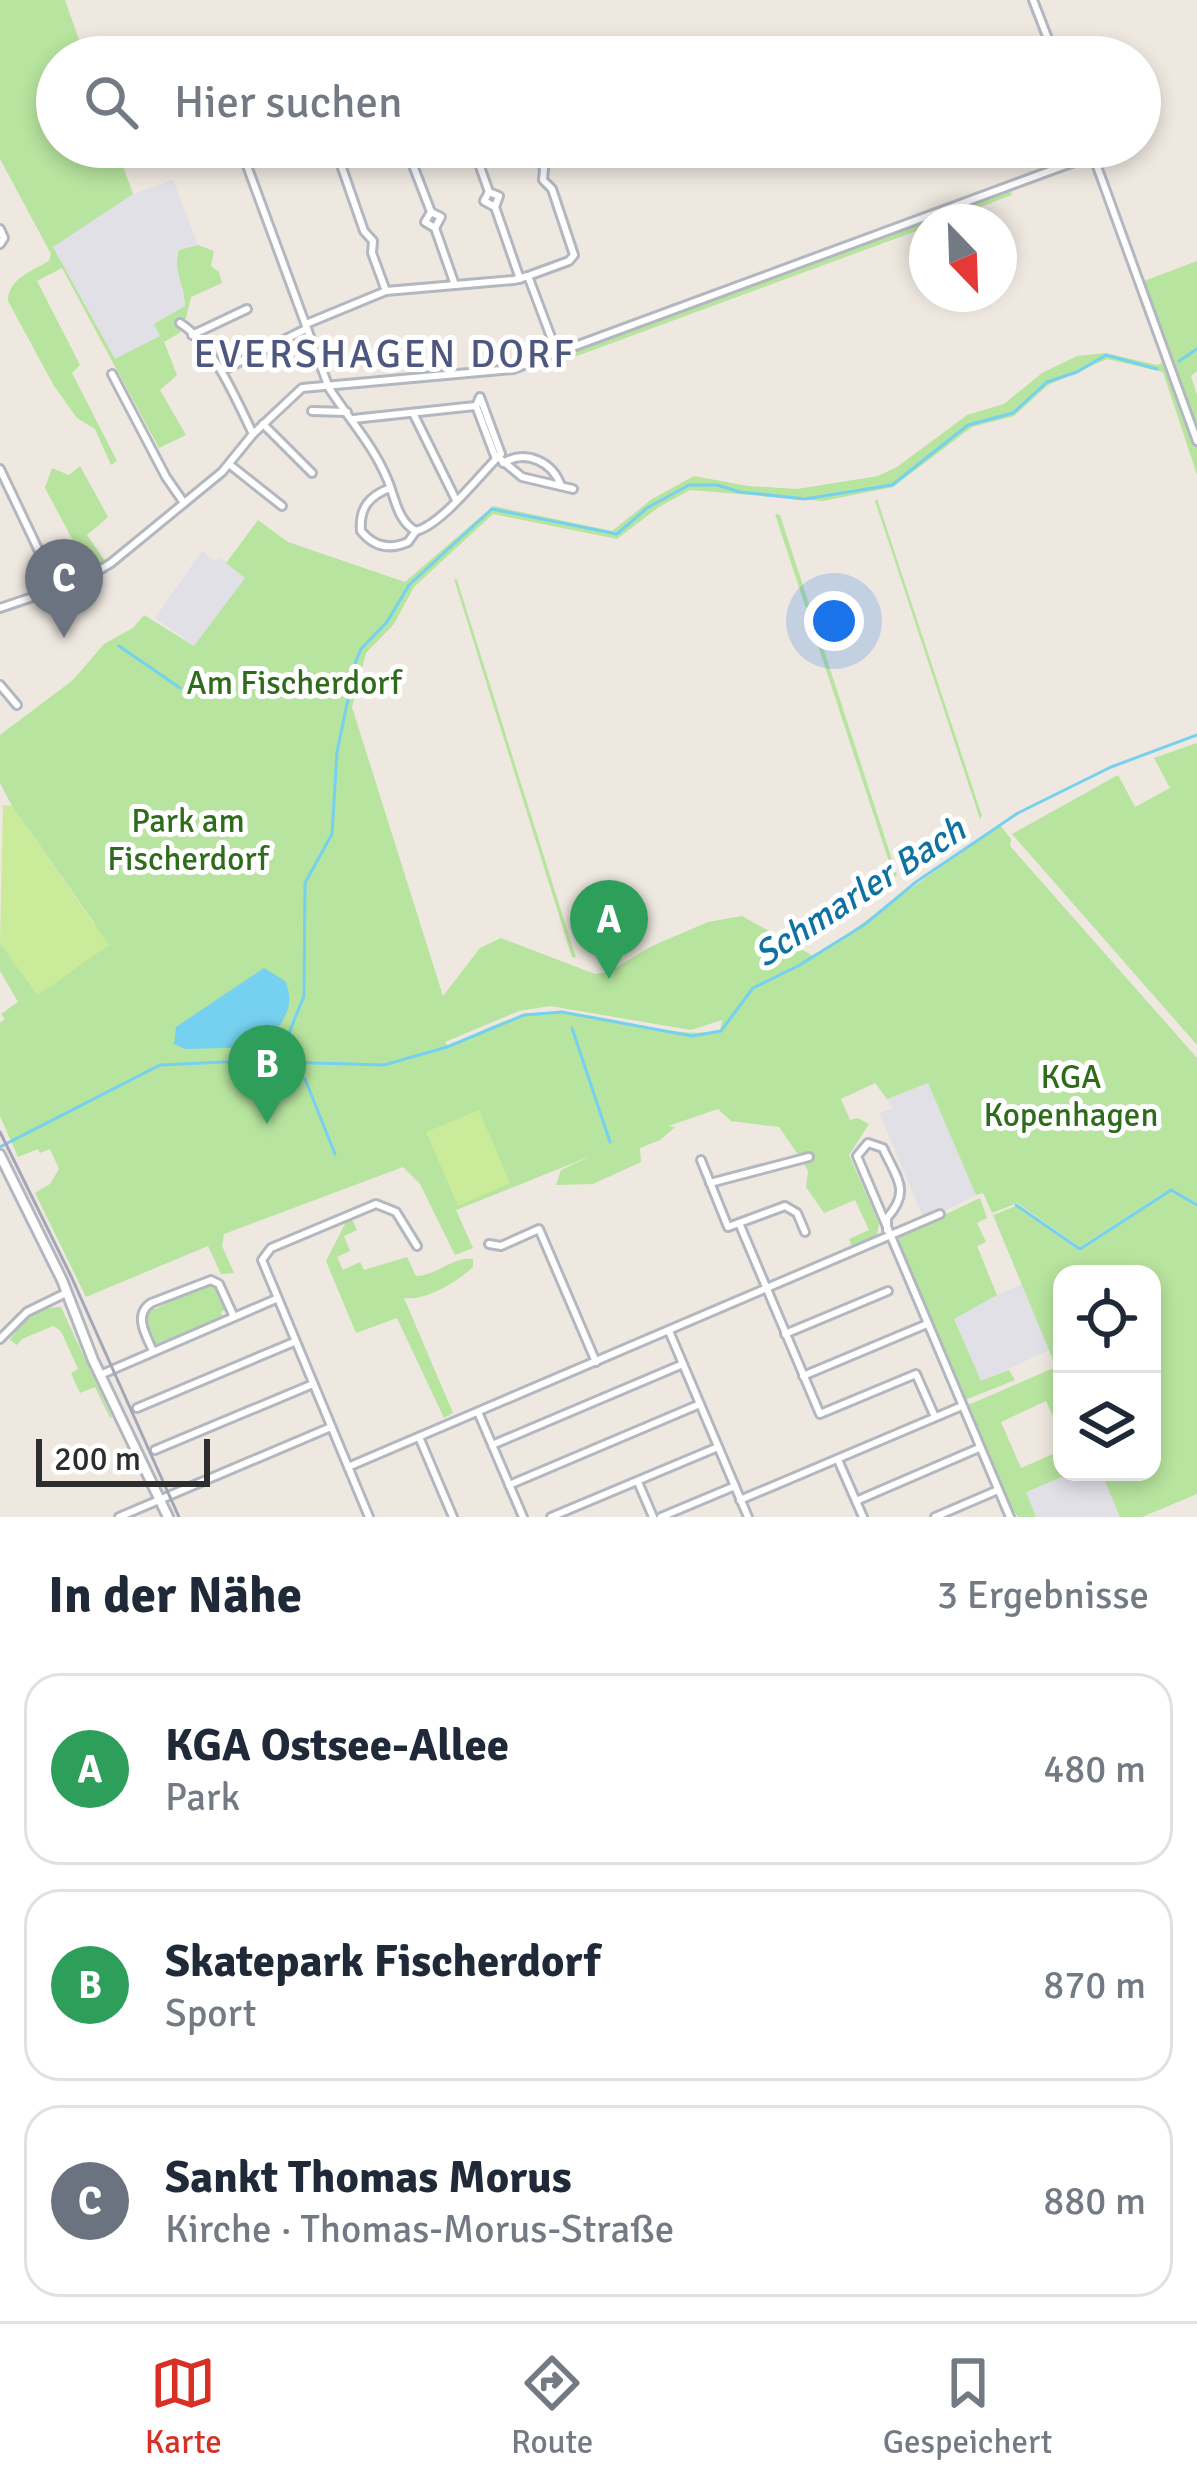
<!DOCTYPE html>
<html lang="de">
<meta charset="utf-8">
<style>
body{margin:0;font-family:Signika,sans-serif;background:#f2f2f3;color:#1f2937}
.controls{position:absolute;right:36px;bottom:36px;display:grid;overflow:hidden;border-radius:24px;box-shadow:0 6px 18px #0003}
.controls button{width:108px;height:108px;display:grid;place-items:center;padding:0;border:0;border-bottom:3px solid #e0e1e3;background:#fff;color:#1f2937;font:60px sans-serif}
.compass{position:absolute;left:909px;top:204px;width:108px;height:108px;border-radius:50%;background:#fff;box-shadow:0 6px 18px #0003;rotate:157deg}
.scale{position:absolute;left:36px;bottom:30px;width:174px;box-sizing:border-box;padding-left:12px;border:6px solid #2d2d2d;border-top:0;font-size:33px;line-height:42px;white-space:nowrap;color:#2d2d2d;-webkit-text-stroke:9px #fff;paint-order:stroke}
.you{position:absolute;left:834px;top:621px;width:42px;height:42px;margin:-30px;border:9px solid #fff;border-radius:50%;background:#1a73e8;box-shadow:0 0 0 18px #1a73e833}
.badge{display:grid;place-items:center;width:78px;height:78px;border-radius:50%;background:#d93025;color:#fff;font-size:39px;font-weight:700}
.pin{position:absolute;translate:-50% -99px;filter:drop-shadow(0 3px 6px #0008)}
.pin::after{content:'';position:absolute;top:63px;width:42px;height:36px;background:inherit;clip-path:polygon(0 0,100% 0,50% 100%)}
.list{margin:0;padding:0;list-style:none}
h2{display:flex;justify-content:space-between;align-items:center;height:156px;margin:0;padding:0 48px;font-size:51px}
h2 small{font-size:39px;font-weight:400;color:#747a83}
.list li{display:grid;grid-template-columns:78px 1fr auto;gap:36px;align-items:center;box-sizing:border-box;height:192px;margin:0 24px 24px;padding:0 24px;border:3px solid #e0e1e3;border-radius:36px}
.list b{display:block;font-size:45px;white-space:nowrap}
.list p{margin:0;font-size:39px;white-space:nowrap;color:#747a83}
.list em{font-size:39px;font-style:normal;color:#747a83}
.icon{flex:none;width:66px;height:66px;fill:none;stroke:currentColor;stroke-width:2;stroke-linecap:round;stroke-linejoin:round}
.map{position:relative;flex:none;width:1197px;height:1517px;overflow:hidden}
.search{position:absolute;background:#fff;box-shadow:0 6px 18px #0003;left:36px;right:36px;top:36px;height:132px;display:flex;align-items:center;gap:30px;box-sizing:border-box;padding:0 42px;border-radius:66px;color:#747a83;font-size:45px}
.sheet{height:804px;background:#fff}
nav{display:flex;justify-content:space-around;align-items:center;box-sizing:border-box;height:168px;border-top:3px solid #e0e1e3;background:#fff;font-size:33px;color:#747a83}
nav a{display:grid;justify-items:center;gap:6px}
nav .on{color:#d93025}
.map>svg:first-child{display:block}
.industrial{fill:#e2e0e7}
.green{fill:#b7e49e;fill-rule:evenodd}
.pitch{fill:#caeb9a}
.water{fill:#75d1ef}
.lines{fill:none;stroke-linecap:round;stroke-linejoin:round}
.stream{stroke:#75d1ef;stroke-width:3}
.minor-casing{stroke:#b3b7c0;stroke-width:12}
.secondary-casing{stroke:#b3b7c0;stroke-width:14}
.minor{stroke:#fff;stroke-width:6}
.secondary{stroke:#fff;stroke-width:8}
.tram{stroke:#a2a6b7;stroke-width:3}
.labels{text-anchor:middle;stroke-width:10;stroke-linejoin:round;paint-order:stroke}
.park-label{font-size:33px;fill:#2e6c1b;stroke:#fff}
.water-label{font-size:36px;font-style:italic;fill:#0e71a1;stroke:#fff}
.quarter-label{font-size:39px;letter-spacing:3px;fill:#4d577f;stroke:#fff}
</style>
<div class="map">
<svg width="1197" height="1517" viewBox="0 0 1197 1517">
<rect width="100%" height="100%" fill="#eee8e0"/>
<g class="industrial">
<polygon points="173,180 198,245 179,250 176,255 185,306 155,324 161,336 115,360 53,247 133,194"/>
<polygon points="202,551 216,562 221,558 246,577 195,646 155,618"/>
<polygon points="928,1083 976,1195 925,1221 879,1113 893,1108 887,1099"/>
<polygon points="1022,1284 1049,1350 981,1382 954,1319 978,1303"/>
<polygon points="1074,1472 1101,1472 1120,1517 1036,1517 1026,1492"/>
</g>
<g class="green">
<path d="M0,0H65L85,57H57V147H116L133,194L53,247L115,359L160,336L154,324L185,306C185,287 172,267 179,250L198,245L214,251L211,266L219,272L222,283L191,297L186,318L177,323L181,332L164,342L177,375L160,390L186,435L159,448L62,268L37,281L80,365L72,373L117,461L111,465L95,429L77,418L54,386L8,301C8,279 32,271 49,261L51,254L0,159Z"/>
<polygon points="1007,183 1012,195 940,222 927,222 927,227 558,363 553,351"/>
<path d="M1197,261V371L1191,376L1197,395V475L1163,372L1107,359L1048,385L1014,416L972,427L893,487L823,501L690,490L659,507L617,539L493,514L414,587L394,624L366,653L352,707L443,996L480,948L501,938L595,974L610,971L652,946L708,922L742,916L815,957L1000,825L1011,839L1010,846L1197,1058V1203L1168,1190L1080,1247L1017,1203L992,1213L983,1193L976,1195L928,1083L887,1099L875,1083L841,1099L850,1120L858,1118L869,1124L849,1155L879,1223L877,1235L852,1247L849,1239L869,1230L855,1200L824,1213L806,1187L808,1171L802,1160L779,1127L731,1121L718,1109L668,1126L675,1127L660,1140L640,1148L641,1162L593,1184L556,1185L561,1170L591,1156L456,1210L473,1248L455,1255L420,1184L403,1167L224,1234L222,1246L234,1273L221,1274L208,1246L86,1297L35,1193L50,1184L59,1169L50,1149L40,1153L38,1149L18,1157L0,1116V1023L5,1019L1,1014L18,1002L0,971V943L38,995L95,924L12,806L0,783V735L73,680L104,644L133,628L144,615L194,646L245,578L226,563L258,520L288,542L405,582L493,506L612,531L652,499L694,476L748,486L797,489L878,476L897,467L967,415L1004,404L1042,373L1077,356L1105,353L1157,365L1172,359L1144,281ZM550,1006L691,1030L722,1020L720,1031C655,1041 591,1002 526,1015C500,1020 472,1036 448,1046L445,1042L519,1011Z"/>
<polygon points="80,466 108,517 87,535 105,561 83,574 85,563 45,488 52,468 69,475"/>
<polygon points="877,499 982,816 980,819 875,501"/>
<polygon points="775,514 780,515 897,875 894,877"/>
<polygon points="454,579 457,580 576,958 572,957"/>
<polygon points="1197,743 1197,1045 1012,834 1118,775 1135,807 1170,788 1154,758"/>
<polygon points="1171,1191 1197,1206 1197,1494 1142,1517 1120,1517 1101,1472 1152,1472 1152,1274 1062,1274 1062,1436 1046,1401 1001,1422 1021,1468 1062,1450 1062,1472 1074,1472 1026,1492 1036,1517 1018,1517 1006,1500 966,1406 1056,1367 993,1215 1016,1206 1080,1250"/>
<polygon points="980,1198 987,1218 977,1223 986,1242 977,1246 997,1295 954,1319 981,1381 1009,1370 1015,1380 965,1400 898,1240 902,1235"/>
<path d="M352,1219L357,1230L344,1236L350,1251L337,1257L343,1270L360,1262L364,1270L407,1257L416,1276C436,1276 452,1257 473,1259V1267C457,1282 426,1301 404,1298L453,1413L444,1418L397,1318L356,1333L326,1261L346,1222Z"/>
<polygon points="206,1284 218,1290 227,1309 221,1312 223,1316 154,1345 144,1322 145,1312 152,1306 155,1309"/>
<path d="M61,1307L112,1417L110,1418L95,1387L80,1393L71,1373L78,1369L61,1331L53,1326L22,1339L17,1345L10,1340C20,1323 39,1306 61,1307Z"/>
</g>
<g class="pitch">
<polygon points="3,805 12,806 109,945 38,995 0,943"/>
<polygon points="479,1110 510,1183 458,1206 426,1132"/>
</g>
<path class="water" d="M264,968L285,981C298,1008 279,1028 261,1047L185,1049L174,1044L176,1027Z"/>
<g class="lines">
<g class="stream">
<polyline points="1179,361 1197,349"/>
<polyline points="119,646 180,688"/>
<polyline points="572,1028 610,1142"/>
<polyline points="263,1063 287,1038 304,996 305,883 332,834 337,752 356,661 361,649 387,622 409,585 492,509 617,534 647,508 689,485 717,485 740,492 805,499 892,485 968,425 1013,413 1047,382 1077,372 1106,355 1157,369"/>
<polyline points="305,1079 335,1154"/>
<polyline points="0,1147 160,1065 246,1061 384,1065 447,1047 524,1015 562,1012 692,1036 721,1031 753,988 798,966 864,925 916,882 1018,813 1111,767 1197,735"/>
<polyline points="1016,1205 1080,1249 1171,1190 1197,1205"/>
</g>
<defs>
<g id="minor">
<polyline points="1033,0 1055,57"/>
<polyline points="381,147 340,162 364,231 373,241 372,253 386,291"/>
<polyline points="406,147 431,212 441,217 435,228 425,222 431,212"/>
<polyline points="473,147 489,192"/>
<polyline points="1090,147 1197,441"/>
<path d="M246,163L329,388C349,419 374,446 388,481C395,498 398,522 416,531C442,524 478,477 498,457L501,454L480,397L476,406L496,459"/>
<polyline points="495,207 499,196 489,192 484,201 495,207 520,279"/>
<polyline points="435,228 455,285"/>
<polyline points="0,229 4,238 0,244"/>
<polyline points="528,276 569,261 574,255 552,189 543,180 544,169 537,147"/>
<path d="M180,323C213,344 236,399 253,434"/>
<polyline points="306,324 386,291 514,280 528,276 557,353"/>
<polyline points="192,335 247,309"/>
<polyline points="223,370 306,329"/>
<polyline points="112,374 166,477 184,503"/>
<polyline points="312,411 347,412"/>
<polyline points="413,413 456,500"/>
<polyline points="353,419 475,406"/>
<polyline points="263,424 312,473"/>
<polyline points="498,457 522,477 573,489"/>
<path d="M503,463C526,449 553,462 561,486"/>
<polyline points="229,464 282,506"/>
<polyline points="0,469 57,589"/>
<path d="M390,488C369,496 359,508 361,531C374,547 390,550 408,542L416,531"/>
<polyline points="0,608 83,580 111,563 222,472 253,434 302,388 513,369 1093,155"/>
<polyline points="0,685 17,705"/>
<polyline points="701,1160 728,1227 739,1223 820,1414 916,1374 935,1417"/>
<polyline points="710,1183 809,1157"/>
<polyline points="739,1223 785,1206 797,1213 805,1232"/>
<path d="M887,1230V1218C912,1190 896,1178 883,1148L868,1143L857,1156L1010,1517"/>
<polyline points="489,1244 501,1246 539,1229 596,1362"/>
<polyline points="669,1331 748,1517"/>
<polyline points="785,1334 888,1291"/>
<polyline points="0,1339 27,1312 66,1293"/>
<path d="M153,1351C146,1335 133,1315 151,1303L211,1280L219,1284L234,1317"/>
<polyline points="100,1375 276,1299"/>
<polyline points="803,1376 927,1324"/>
<polyline points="137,1408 294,1342"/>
<polyline points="478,1412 523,1517"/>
<polyline points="419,1437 453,1517"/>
<polyline points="492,1445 683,1364"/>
<polyline points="155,1450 313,1384"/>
<polyline points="838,1460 863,1517"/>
<polyline points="348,1467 940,1214"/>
<polyline points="638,1482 653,1517"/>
<polyline points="509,1485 700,1404"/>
<polyline points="740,1500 962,1406"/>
<polyline points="856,1501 979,1448"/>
<polyline points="119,1517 331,1427"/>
<polyline points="369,1517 262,1260 271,1248 376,1204 396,1212 417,1246"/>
<polyline points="551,1517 718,1447"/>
<polyline points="661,1517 735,1486"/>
<polyline points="935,1517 998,1490"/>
</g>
<polyline id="secondary" points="0,1155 62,1280 93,1360 168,1517"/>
</defs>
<use href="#minor" class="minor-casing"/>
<use href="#secondary" class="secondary-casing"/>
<use href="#minor" class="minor"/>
<use href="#secondary" class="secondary"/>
<polyline class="tram" points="0,1132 71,1276 179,1517"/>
</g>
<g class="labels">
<g class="park-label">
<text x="294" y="694">Am Fischerdorf</text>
<text x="188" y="832">Park am<tspan x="188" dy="38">Fischerdorf</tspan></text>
<text x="1071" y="1088">KGA<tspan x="1071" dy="38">Kopenhagen</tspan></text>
</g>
<g class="water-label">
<text transform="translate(859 891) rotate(-33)" y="13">Schmarler Bach</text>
</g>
<g class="quarter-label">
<text x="385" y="367">EVERSHAGEN DORF</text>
</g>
</g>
</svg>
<div class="controls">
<button><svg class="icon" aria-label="locate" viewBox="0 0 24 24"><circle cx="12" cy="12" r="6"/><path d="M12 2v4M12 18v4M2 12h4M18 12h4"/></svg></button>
<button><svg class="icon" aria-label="layers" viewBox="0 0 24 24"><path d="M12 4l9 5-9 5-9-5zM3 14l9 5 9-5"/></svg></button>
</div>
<svg class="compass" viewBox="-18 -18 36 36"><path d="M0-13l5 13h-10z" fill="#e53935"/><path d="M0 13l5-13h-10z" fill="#747a83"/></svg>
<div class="scale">200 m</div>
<div class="you"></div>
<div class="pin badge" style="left:609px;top:979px;background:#2e9e5b">A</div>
<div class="pin badge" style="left:267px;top:1124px;background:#2e9e5b">B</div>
<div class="pin badge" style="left:64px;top:638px;background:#6b7280">C</div>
<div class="search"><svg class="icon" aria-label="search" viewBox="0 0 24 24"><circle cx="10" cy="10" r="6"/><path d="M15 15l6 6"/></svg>Hier suchen</div>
</div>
<section class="sheet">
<h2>In der Nähe<small>3 Ergebnisse</small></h2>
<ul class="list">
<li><span class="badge" style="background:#2e9e5b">A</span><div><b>KGA Ostsee-Allee</b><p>Park</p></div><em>480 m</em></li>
<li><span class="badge" style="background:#2e9e5b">B</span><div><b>Skatepark Fischerdorf</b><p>Sport</p></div><em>870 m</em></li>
<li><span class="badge" style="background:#6b7280">C</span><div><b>Sankt Thomas Morus</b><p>Kirche · Thomas-Morus-Straße</p></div><em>880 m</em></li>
</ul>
</section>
<nav>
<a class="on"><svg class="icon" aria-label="map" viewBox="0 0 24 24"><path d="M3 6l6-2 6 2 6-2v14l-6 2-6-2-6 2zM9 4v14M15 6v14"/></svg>Karte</a>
<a><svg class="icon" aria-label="directions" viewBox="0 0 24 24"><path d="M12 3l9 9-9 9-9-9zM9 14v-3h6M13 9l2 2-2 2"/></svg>Route</a>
<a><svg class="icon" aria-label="saved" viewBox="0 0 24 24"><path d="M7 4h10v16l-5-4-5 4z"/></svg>Gespeichert</a>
</nav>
